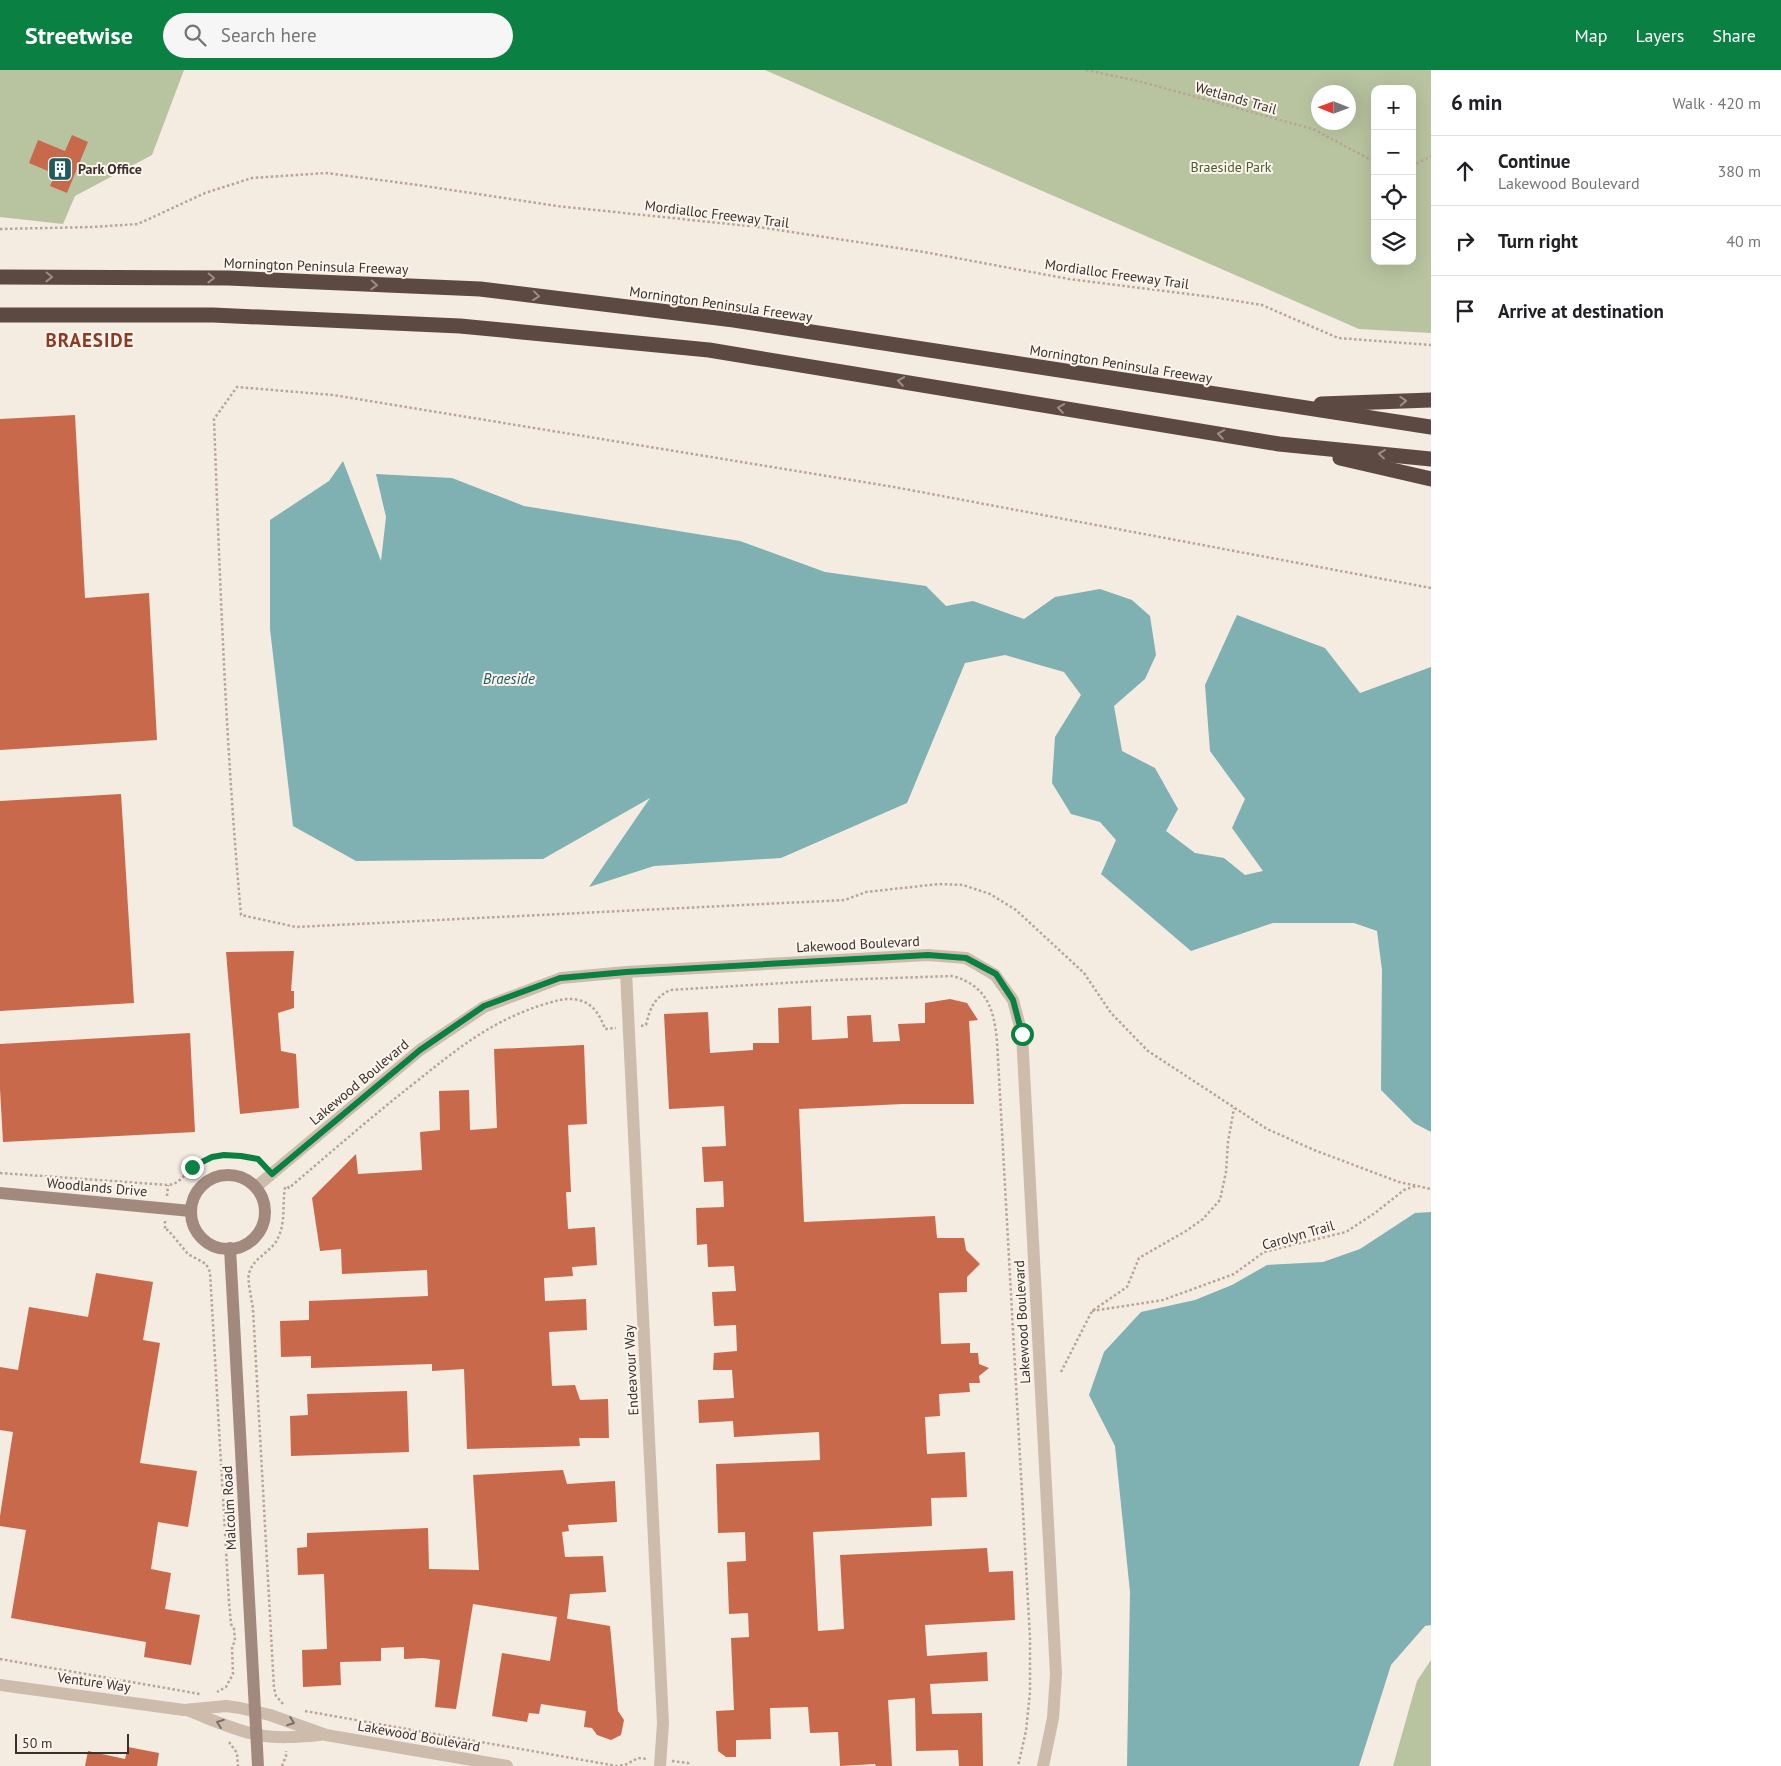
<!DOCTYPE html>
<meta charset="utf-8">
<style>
body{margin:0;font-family:"PT Sans",sans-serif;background:#f6f6f6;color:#202124}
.controls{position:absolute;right:15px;top:15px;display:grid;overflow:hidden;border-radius:10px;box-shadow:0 5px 20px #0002}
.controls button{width:45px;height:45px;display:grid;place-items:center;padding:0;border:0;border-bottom:1px solid #e0e0e0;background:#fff;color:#202124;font:25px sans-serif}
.compass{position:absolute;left:1311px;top:15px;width:45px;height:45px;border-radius:50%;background:#fff;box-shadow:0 5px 20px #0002;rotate:271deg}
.scale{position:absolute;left:15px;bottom:12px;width:114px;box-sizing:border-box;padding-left:5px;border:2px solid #3b302b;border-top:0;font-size:14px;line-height:18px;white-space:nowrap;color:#3b302b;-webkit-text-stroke:4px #fbf5ee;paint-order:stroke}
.stop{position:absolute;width:15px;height:15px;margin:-11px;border:4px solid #0b8043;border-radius:50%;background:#fff}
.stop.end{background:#0b8043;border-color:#fff;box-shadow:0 1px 5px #0008}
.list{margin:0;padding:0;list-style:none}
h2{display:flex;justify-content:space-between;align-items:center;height:65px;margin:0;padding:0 20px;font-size:21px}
h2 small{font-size:16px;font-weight:400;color:#757577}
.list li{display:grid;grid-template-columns:32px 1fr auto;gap:15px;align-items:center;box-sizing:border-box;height:70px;padding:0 20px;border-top:1px solid #e0e0e0}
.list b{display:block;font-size:19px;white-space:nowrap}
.list p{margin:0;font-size:16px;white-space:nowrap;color:#757577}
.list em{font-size:16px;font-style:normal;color:#757577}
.icon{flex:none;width:28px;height:28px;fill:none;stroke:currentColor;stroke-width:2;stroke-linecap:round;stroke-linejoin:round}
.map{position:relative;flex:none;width:1431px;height:1696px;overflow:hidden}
header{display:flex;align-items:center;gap:30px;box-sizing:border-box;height:70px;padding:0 25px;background:#0b8043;color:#fff}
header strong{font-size:24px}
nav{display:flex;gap:28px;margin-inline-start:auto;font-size:18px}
.search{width:350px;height:45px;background:#f6f6f6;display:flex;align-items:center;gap:12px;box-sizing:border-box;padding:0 18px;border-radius:28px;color:#757577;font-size:19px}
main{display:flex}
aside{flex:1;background:#fff}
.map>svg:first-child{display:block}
.green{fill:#b8c4a0;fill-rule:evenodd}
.water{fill:#7fb0b2}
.building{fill:#c8694b}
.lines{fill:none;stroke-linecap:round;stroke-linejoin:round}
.path{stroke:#b9a596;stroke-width:2.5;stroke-dasharray:2.5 2.5;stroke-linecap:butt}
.street{stroke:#cdbbac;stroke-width:12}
.secondary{stroke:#a18a7d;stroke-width:12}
.highway{stroke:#5c4a42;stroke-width:15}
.oneway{stroke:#9c8e87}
.oneway2{stroke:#7d6f65}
.route{stroke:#0b8043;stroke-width:6}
.labels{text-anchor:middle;stroke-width:4;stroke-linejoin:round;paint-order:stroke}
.street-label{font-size:14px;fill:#3b302b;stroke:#fbf5ee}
.park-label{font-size:14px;fill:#4a5a2e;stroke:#fbf5ee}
.poi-label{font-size:14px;font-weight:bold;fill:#3b302b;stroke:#fbf5ee;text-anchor:start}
.water-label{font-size:15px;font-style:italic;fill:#1f5a5e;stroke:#fbf5ee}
.district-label{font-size:19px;font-weight:bold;letter-spacing:1px;fill:#8c3b22;stroke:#fbf5ee}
</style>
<header>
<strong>Streetwise</strong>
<div class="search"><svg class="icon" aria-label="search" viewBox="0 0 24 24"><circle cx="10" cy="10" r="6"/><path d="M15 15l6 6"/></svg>Search here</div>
<nav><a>Map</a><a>Layers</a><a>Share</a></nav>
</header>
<main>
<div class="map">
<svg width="1431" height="1696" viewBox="0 0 1431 1696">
<rect width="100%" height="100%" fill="#f4ebe1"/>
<g class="green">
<polygon points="0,0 184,0 152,85 75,126 63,154 0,147"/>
<path d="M765,0H1431V263L1359,259ZM1375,19H1412V191H1375ZM1318,22H1348V52H1318Z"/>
<polygon points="1431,1590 1431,1696 1393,1696 1417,1611"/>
</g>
<g class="water">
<polygon points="343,391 381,491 386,447 376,404 452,408 524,436 740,471 825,502 926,516 946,536 973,531 1024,549 1055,527 1100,519 1132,530 1150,546 1156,585 1145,609 1114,636 1122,681 1155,698 1178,739 1166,761 1195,783 1224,788 1245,805 1263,801 1232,758 1245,729 1210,681 1205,615 1237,545 1325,578 1360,623 1431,597 1431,1062 1414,1053 1381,1020 1382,900 1377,861 1354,853 1273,853 1191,881 1101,804 1116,770 1100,752 1071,744 1052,713 1055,667 1081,625 1064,602 1005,585 965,593 907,733 781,788 654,796 589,817 650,728 543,789 356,791 293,756 270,559 270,450 329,411"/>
<polygon points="1431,1142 1431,1555 1425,1556 1391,1595 1359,1696 1127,1696 1130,1522 1115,1376 1089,1325 1104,1282 1141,1242 1195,1230 1232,1215 1267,1195 1323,1192 1360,1179 1415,1143"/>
</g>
<g class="building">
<polygon points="72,65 88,72 67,123 50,116 55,104 29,93 38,70 65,81"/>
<polygon points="75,345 85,528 149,523 157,670 0,680 0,349"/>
<polygon points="121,724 134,933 0,941 0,731"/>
<polygon points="294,881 291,921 294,921 294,938 278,943 281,981 296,984 299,1038 240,1044 226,882"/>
<polygon points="950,929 967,933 978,950 969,951 974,1034 903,1034 799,1039 804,1152 935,1146 937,1168 964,1168 966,1180 980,1194 967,1207 967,1222 939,1223 941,1274 970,1273 970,1283 978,1283 979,1294 989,1298 979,1306 980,1313 969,1313 970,1322 939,1324 940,1346 925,1347 927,1384 965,1382 967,1427 931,1428 932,1456 813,1462 818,1561 844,1559 840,1485 987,1478 989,1502 1013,1501 1015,1550 925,1555 927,1586 987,1582 988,1611 930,1614 932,1644 982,1643 983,1696 959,1696 958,1680 916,1681 915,1628 888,1630 892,1696 876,1696 875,1694 840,1696 838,1662 810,1663 808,1637 770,1638 771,1669 736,1670 736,1687 726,1687 718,1681 716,1641 734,1640 731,1568 749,1567 748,1543 729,1544 727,1492 746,1491 745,1462 718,1463 716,1394 820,1390 819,1362 734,1367 733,1351 699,1353 698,1330 734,1328 732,1300 713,1300 714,1283 737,1281 736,1255 714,1256 712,1222 736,1221 734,1196 708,1197 707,1174 697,1175 696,1138 724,1137 723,1111 704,1112 702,1077 726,1076 724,1036 669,1039 664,944 708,942 710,983 753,980 753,973 779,973 778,938 811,936 812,970 848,968 847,946 871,945 873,972 900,971 898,954 925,953 925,933"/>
<polygon points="190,963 195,1062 3,1072 0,1019 0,974"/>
<polygon points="584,975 587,1054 568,1055 571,1122 566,1122 568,1159 595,1157 597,1195 572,1197 573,1206 544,1208 545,1231 586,1229 587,1260 549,1262 552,1316 575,1315 580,1330 608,1329 609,1368 579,1368 580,1376 467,1379 464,1299 432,1301 432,1294 311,1298 311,1286 281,1287 280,1251 309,1250 309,1231 428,1226 427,1200 342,1204 341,1179 320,1181 312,1128 356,1084 358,1104 422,1100 420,1062 440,1060 439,1021 469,1020 470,1060 497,1058 494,979"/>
<polygon points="96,1203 153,1212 143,1270 160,1273 140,1393 197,1401 188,1457 158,1452 151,1499 171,1503 165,1539 200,1545 191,1595 144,1587 146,1572 11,1548 26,1460 0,1456 0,1446 13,1362 0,1360 0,1297 18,1300 29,1237 88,1247"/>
<polygon points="407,1321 409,1382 291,1386 290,1346 308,1345 307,1324"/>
<polygon points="563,1400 567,1414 615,1411 617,1452 568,1455 569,1461 562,1462 565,1487 603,1486 606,1522 570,1524 567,1549 563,1548 610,1556 618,1641 624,1650 621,1665 611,1670 597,1665 592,1658 584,1657 586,1641 541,1634 539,1644 529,1643 527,1652 492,1646 502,1583 550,1591 557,1547 473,1534 456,1639 435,1637 440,1590 423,1588 404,1589 404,1577 381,1578 381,1591 340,1592 341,1615 303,1617 302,1580 327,1579 324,1504 298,1505 297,1478 307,1477 307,1463 428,1458 429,1499 479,1500 473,1405"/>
<polygon points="128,1677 159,1683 157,1696 85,1696 88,1681 125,1689"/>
</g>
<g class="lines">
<g class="path">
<polyline points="1086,0 1138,11 1313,59 1375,92"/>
<polyline points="1412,96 1431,86"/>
<polyline points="0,159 93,157 138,154 205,123 252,108 326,103 418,115 557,136 758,157 924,182 1069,209 1212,227 1262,235 1338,268 1431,275"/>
<path d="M1431,518L894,417L333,325L237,317L214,349C220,514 226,680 241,845L296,857L845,830L866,822L939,814L963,815L990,824L1016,840L1084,903L1111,943L1148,981L1267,1059L1314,1080L1399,1112L1431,1119"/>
<path d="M641,956L646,955C650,938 654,928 670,920L833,910L953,906C987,916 994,939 997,971L1030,1568V1622L1026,1661L1018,1696"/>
<path d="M0,1103L168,1115C180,1114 184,1104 193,1097C208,1085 228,1084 246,1087C249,1087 255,1087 258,1089C260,1090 261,1093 263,1095"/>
<polyline points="167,1126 168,1115"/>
<polyline points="165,1151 165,1160 168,1160 188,1184 206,1194 210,1202 229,1532 231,1554 234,1559 235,1571 232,1577 233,1604 226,1617 217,1622"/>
<polyline points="1092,1241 1163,1230 1234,1204 1264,1182 1346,1162 1375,1143 1404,1120 1416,1116"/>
<polyline points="1061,1302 1092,1241 1127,1217 1139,1188 1186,1161 1203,1149 1220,1130 1226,1102 1228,1072 1234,1038"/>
<polyline points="0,1589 200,1624"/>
<path d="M283,1634L276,1626L274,1618L253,1239C252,1231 247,1209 249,1204C252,1188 272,1182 278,1168C286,1151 282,1135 285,1118L287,1116L289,1118C330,1083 370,1048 412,1015C456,980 490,951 545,934C556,931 566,927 578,930C593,933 600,945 605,959L616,958"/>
<polyline points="305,1641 617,1696 625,1695 638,1688 647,1689"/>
<polyline points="229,1672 237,1683 238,1696"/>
<polyline points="672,1691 688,1693 690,1696"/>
<polyline points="282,1696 286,1686 286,1681"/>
</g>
<g class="street">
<polyline points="626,902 663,1653 660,1696"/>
<polyline points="256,1117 420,980 484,937 561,908 626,902 928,885 966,888 995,905 1013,930 1022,964 1056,1604 1053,1648 1043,1696"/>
<polyline points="0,1615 184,1640 226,1636 240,1638 270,1645 326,1665 507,1696"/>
<path d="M189,1641C210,1649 232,1659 254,1664C276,1669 298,1667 320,1665"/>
</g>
<g class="secondary">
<circle cx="228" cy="1142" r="37"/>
<polyline points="0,1123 191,1141"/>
<polyline points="230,1178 258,1696"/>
</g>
<g class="highway">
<polyline points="0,207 228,208 480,219 734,250 1431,357"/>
<polyline points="0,245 213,245 460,256 709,280 1279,374 1431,389"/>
<polyline points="1321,334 1431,330"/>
<polyline points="1340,388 1431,409"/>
</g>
</g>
<defs><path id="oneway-chevron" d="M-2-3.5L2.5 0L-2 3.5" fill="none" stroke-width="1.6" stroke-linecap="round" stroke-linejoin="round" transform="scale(1.25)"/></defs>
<g class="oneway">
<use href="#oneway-chevron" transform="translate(49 207) rotate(1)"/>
<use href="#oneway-chevron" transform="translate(211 208) rotate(1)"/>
<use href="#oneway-chevron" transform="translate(374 215) rotate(3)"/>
<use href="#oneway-chevron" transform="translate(536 226) rotate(7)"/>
<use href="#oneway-chevron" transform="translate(901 311) rotate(-171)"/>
<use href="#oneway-chevron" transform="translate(1403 331) rotate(-2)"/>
<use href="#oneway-chevron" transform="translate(1061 338) rotate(-171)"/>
<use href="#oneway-chevron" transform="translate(1221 364) rotate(-171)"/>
<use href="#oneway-chevron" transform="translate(1382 384) rotate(-174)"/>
</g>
<g class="oneway2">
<use href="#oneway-chevron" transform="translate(291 1652) rotate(20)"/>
<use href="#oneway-chevron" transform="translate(220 1653) rotate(-160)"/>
</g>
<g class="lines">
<polyline class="route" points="192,1097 212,1087 224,1085 241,1086 258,1089 272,1104 420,980 484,936 560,908 626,902 928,885 966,888 996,904 1013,930 1022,964"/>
</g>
<defs>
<symbol id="building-square" viewBox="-11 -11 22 22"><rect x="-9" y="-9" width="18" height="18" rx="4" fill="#1f5a5e" stroke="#fbf5ee"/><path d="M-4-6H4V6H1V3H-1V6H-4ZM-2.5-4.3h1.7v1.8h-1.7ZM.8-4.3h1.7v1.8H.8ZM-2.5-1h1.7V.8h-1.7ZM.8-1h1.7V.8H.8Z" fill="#fff"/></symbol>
</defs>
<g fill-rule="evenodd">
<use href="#building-square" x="46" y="85" width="28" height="28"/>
</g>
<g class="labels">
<g class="street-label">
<text transform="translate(1236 28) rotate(16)" y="5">Wetlands Trail</text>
<text transform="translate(717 144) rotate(7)" y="5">Mordialloc Freeway Trail</text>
<text transform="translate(316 196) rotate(2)" y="5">Mornington Peninsula Freeway</text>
<text transform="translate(1117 204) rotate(8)" y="5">Mordialloc Freeway Trail</text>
<text transform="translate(721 234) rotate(8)" y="5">Mornington Peninsula Freeway</text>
<text transform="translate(1121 294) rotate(9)" y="5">Mornington Peninsula Freeway</text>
<text transform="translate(858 874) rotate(-3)" y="5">Lakewood Boulevard</text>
<text transform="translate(359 1012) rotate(-40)" y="5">Lakewood Boulevard</text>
<text transform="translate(97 1117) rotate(5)" y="5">Woodlands Drive</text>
<text transform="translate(1298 1165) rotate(-16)" y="5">Carolyn Trail</text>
<text transform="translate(1022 1252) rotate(-93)" y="5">Lakewood Boulevard</text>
<text transform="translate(631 1300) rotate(-93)" y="5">Endeavour Way</text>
<text transform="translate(229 1438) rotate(-93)" y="5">Malcolm Road</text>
<text transform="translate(94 1612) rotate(8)" y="5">Venture Way</text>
<text transform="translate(419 1666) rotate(10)" y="5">Lakewood Boulevard</text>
</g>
<g class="park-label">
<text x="1231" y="102">Braeside Park</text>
</g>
<g class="poi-label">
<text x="78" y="104">Park Office</text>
</g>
<g class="water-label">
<text x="509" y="614">Braeside</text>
</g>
<g class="district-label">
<text x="90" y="277">BRAESIDE</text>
</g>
</g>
</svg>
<div class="controls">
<button>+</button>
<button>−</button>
<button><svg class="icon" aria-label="locate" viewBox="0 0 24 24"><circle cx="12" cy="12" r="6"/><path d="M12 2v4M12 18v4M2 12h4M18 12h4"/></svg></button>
<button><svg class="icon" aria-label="layers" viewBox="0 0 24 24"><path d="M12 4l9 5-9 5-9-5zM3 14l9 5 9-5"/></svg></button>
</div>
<svg class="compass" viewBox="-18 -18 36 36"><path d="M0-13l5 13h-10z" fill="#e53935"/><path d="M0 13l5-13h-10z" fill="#757577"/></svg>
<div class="scale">50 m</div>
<div class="stop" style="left:1022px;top:964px"></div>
<div class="stop end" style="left:192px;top:1097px"></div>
</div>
<aside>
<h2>6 min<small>Walk · 420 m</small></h2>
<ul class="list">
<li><svg class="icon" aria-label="ahead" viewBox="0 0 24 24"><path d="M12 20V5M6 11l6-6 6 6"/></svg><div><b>Continue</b><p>Lakewood Boulevard</p></div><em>380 m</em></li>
<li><svg class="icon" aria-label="right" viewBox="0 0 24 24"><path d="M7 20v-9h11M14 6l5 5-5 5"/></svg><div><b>Turn right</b></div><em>40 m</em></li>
<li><svg class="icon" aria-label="arrive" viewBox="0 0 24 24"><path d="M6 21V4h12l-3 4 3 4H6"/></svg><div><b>Arrive at destination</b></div></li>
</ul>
</aside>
</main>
